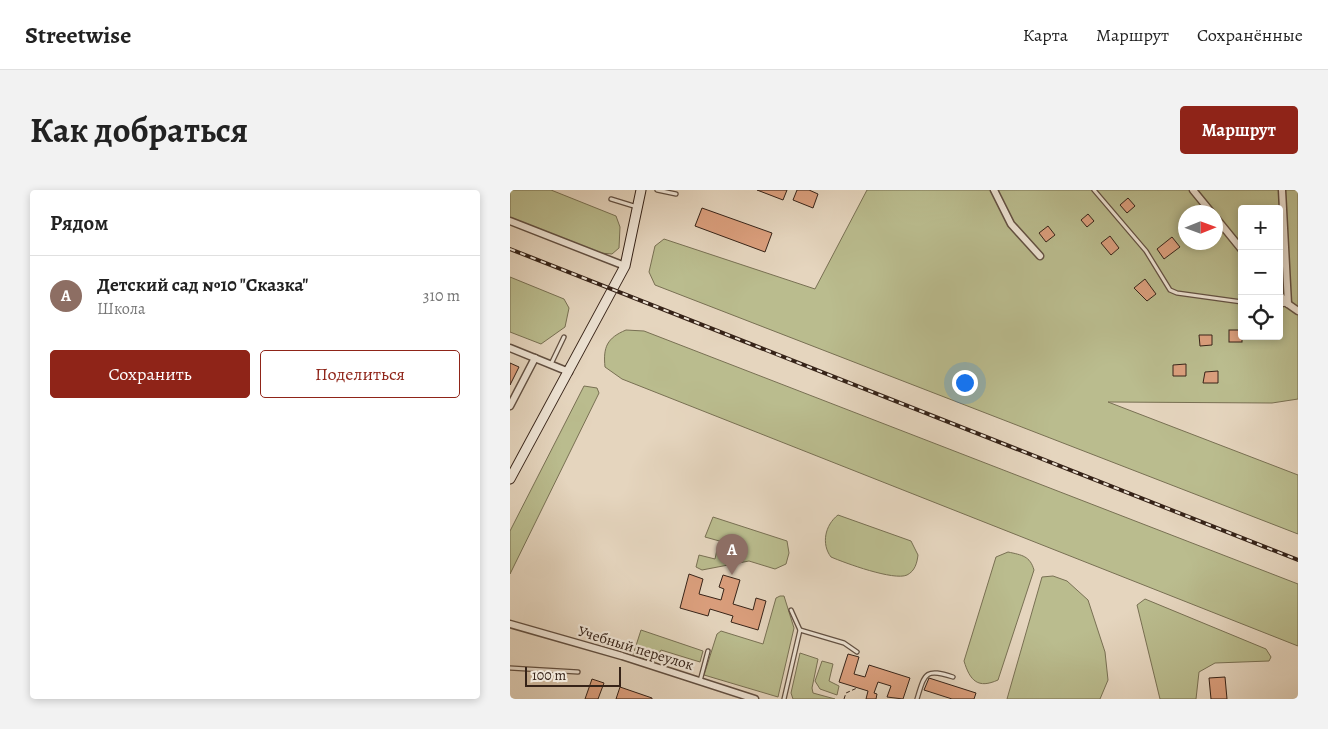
<!DOCTYPE html>
<html lang="ru">
<meta charset="utf-8">
<style>
body{margin:0;font-family:Alegreya,serif;background:#f2f2f2;color:#222}
.controls{position:absolute;right:15px;top:15px;display:grid;overflow:hidden;border-radius:5px;box-shadow:0 2px 8px #0003}
.controls button{width:45px;height:45px;display:grid;place-items:center;padding:0;border:0;border-bottom:1px solid #e0e0e0;background:#fff;color:#222;font:25px sans-serif}
.compass{position:absolute;left:668px;top:15px;width:45px;height:45px;border-radius:50%;background:#fff;box-shadow:0 2px 8px #0003;rotate:89deg}
.scale{position:absolute;left:15px;bottom:12px;width:96px;box-sizing:border-box;padding-left:5px;border:2px solid #362318;border-top:0;font-size:14px;line-height:18px;white-space:nowrap;color:#362318;-webkit-text-stroke:4px #eee4d5;paint-order:stroke}
.you{position:absolute;left:454px;top:192px;width:18px;height:18px;margin:-12px;border:4px solid #fff;border-radius:50%;background:#1a73e8;box-shadow:0 0 0 8px #1a73e833}
.badge{display:grid;place-items:center;width:32px;height:32px;border-radius:50%;background:#8f2418;color:#fff;font-size:16px;font-weight:700}
.pin{position:absolute;translate:-50% -41px;filter:drop-shadow(0 1px 2px #0008)}
.pin::after{content:'';position:absolute;top:26px;width:18px;height:15px;background:inherit;clip-path:polygon(0 0,100% 0,50% 100%)}
.list{margin:0;padding:0;list-style:none}
h2{display:flex;justify-content:space-between;align-items:center;height:65px;margin:0;padding:0 20px;font-size:21px}
h2 small{font-size:16px;font-weight:400;color:#767676}
.list li{display:grid;grid-template-columns:32px 1fr auto;gap:15px;align-items:center;box-sizing:border-box;height:80px;padding:0 20px;border-top:1px solid #e0e0e0}
.list b{display:block;font-size:19px;white-space:nowrap}
.list p{margin:0;font-size:16px;white-space:nowrap;color:#767676}
.list em{font-size:16px;font-style:normal;color:#767676}
.actions{display:flex;gap:10px;padding:15px 20px}
.actions a{flex:1;padding:11px 0;border:1px solid #8f2418;border-radius:5px;text-align:center;font-size:18px;color:#8f2418}
.actions .main{background:#8f2418;color:#fff}
.icon{flex:none;width:28px;height:28px;fill:none;stroke:currentColor;stroke-width:2;stroke-linecap:round;stroke-linejoin:round}
.map{position:relative;flex:none;width:788px;height:509px;overflow:hidden;border-radius:5px}
header{display:flex;align-items:center;gap:30px;box-sizing:border-box;height:70px;padding:0 25px;background:#fff;border-bottom:1px solid #e0e0e0}
header strong{font-size:24px}
nav{display:flex;gap:28px;margin-inline-start:auto;font-size:18px}
.intro{display:flex;align-items:center;justify-content:space-between;box-sizing:border-box;height:120px;padding:0 30px}
h1{margin:0;font-size:35px}
.button{padding:12px 22px;border-radius:5px;background:#8f2418;color:#fff;font-size:18px;font-weight:700}
main{display:flex;gap:30px;padding:0 30px}
aside{flex:1;background:#fff;border-radius:5px;box-shadow:0 2px 8px #0003}
.map>svg:first-child{display:block}
.green{fill:#babc8e;stroke:#787053;fill-rule:evenodd}
.building{fill:#db9f7d;stroke:#362318}
.lines{fill:none;stroke-linecap:round;stroke-linejoin:round}
.lane-casing{stroke:#625042;stroke-width:5.5}
.street-casing{stroke:#625042;stroke-width:9}
.secondary-casing{stroke:#362318;stroke-width:11}
.path{stroke:#362318;stroke-width:1;stroke-dasharray:4 2.5;stroke-linecap:butt}
.lane{stroke:#eee4d5;stroke-width:3}
.street{stroke:#eee4d5;stroke-width:6}
.secondary{stroke:#eee4d5;stroke-width:9}
.rail-casing{stroke:#362318;stroke-width:4}
.rail{stroke:#eee4d5;stroke-width:2;stroke-dasharray:5.5;stroke-linecap:butt}
.labels{text-anchor:middle;stroke-width:4.5;stroke-linejoin:round;paint-order:stroke}
.street-label{font-size:15px;fill:#362318;stroke:#eee4d5}
</style>
<header>
<strong>Streetwise</strong>
<nav><a>Карта</a><a>Маршрут</a><a>Сохранённые</a></nav>
</header>
<div class="intro"><h1>Как добраться</h1><a class="button">Маршрут</a></div>
<main>
<aside>
<h2>Рядом<small></small></h2>
<ul class="list">
<li><span class="badge" style="background:#8d6e63">A</span><div><b>Детский сад №10 &quot;Сказка&quot;</b><p>Школа</p></div><em>310 m</em></li>
</ul>
<div class="actions"><a class="main">Сохранить</a><a>Поделиться</a></div>
</aside>
<div class="map">
<svg width="788" height="509" viewBox="0 0 788 509">
<rect width="100%" height="100%" fill="#e5d5be"/>
<filter id="stains"><feTurbulence type="fractalNoise" baseFrequency=".004" numOctaves="4"/><feColorMatrix values="0 0 0 0 .2 0 0 0 0 .09 0 0 0 0 .02 0 0 0 .5 -.17"/></filter>
<radialGradient id="worn" r=".72"><stop offset=".6" stop-color="#630" stop-opacity="0"/><stop offset="1" stop-color="#630" stop-opacity=".3"/></radialGradient>
<g class="green">
<polygon points="0,0 41,0 106,26 110,37 109,58 102,64 90,63 0,31"/>
<path d="M357,0H788V209L762,213L598,212L788,285V344L145,95L139,82L145,56L154,49L305,99ZM732,19H769V146H732ZM676,22H706V52H676Z"/>
<polygon points="0,87 54,109 59,118 55,137 31,154 0,142"/>
<path d="M116,140L134,141L788,394V456L112,189L95,177C93,157 97,148 116,140Z"/>
<polygon points="74,196 87,198 89,203 0,384 0,341"/>
<path d="M328,325L401,351L408,365C407,373 405,381 397,385C384,391 335,373 321,367C311,354 315,335 328,325Z"/>
<polygon points="203,327 277,351 279,363 276,374 265,379 239,371 192,380 186,377 189,365 205,369 208,355 212,356 210,362 223,366 229,352 215,347 213,352 195,347"/>
<path d="M498,362C512,365 520,366 524,380L488,490C468,499 460,491 454,471L486,367Z"/>
<polygon points="543,386 557,391 578,410 595,462 598,490 590,509 497,509 532,387"/>
<polygon points="270,406 274,406 284,438 268,507 194,485 207,444 211,441 253,454 266,408"/>
<polygon points="635,409 756,459 761,467 759,471 705,473 689,482 686,509 650,509 627,415"/>
<polygon points="131,440 193,461 190,472 151,460 144,472 123,465"/>
<polygon points="290,463 308,469 302,498 303,503 325,509 283,509 281,503"/>
<polygon points="312,471 323,474 319,491 329,496 327,505 310,499 305,491"/>
</g>
<g class="building">
<polygon points="247,0 277,0 273,10"/>
<polygon points="287,0 299,0 308,4 303,18 283,10"/>
<polygon points="618,8 625,16 617,23 610,15"/>
<polygon points="192,18 262,43 255,62 185,36"/>
<polygon points="578,24 584,31 577,37 571,30"/>
<polygon points="538,36 545,45 536,52 529,43"/>
<polygon points="600,46 609,58 601,65 591,53"/>
<polygon points="662,47 670,57 654,69 647,59"/>
<polygon points="635,89 646,104 637,111 624,98"/>
<rect x="719" y="140" width="13" height="12"/>
<polygon points="689,145 702,145 702,155 690,156"/>
<polygon points="0,173 9,177 0,195"/>
<polygon points="676,174 676,186 663,186 663,175"/>
<polygon points="708,181 708,193 693,193 695,182"/>
<polygon points="179,384 193,389 189,404 211,410 214,399 209,397 213,385 230,390 223,414 243,420 246,408 256,411 248,440 221,432 223,426 200,419 198,426 170,418"/>
<polygon points="338,464 349,467 344,484 355,487 359,475 400,488 393,509 377,507 381,496 368,492 364,503 367,504 366,509 356,509 358,501 329,492"/>
<polygon points="715,487 717,509 701,509 699,488"/>
<polygon points="419,488 466,503 464,509 442,509 414,500"/>
<polygon points="82,489 94,493 88,509 75,509"/>
<polygon points="110,497 142,508 142,509 106,509"/>
</g>
<g class="lines">
<defs>
<g id="lane">
<polyline points="147,0 166,4"/>
<polyline points="584,0 636,61 660,100 667,103 732,112"/>
<polyline points="101,9 127,17"/>
<polyline points="769,115 778,114"/>
<polyline points="41,174 54,147"/>
<polyline points="281,420 290,440"/>
<polyline points="0,478 68,482"/>
<polyline points="190,491 198,461"/>
<polyline points="274,509 290,440 334,453 347,462"/>
<path d="M407,509C415,483 415,478 443,487"/>
</g>
<g id="street">
<polyline points="484,0 501,34 530,66"/>
<polyline points="683,0 701,22"/>
<polyline points="772,0 778,114"/>
<polyline points="706,28 732,60"/>
<polyline points="0,31 115,76"/>
<polyline points="769,104 778,114 788,121"/>
<polyline points="0,158 59,182"/>
<polyline points="0,216 25,168"/>
<polyline points="0,434 112,466 245,509"/>
</g>
<polyline id="secondary" points="0,289 115,76 131,0"/>
</defs>
<use href="#lane" class="lane-casing"/>
<use href="#street" class="street-casing"/>
<use href="#secondary" class="secondary-casing"/>
<polyline class="path" points="334,509 336,503 347,498"/>
<use href="#lane" class="lane"/>
<use href="#street" class="street"/>
<use href="#secondary" class="secondary"/>
<defs>
<polyline id="rail" points="0,59 788,370"/>
</defs>
<use href="#rail" class="rail-casing"/>
<use href="#rail" class="rail"/>
</g>
<g class="labels">
<g class="street-label">
<text transform="translate(126 458) rotate(17)" y="5">Учебный переулок</text>
</g>
</g>
<rect width="100%" height="100%" filter="url(#stains)"/>
<rect width="100%" height="100%" fill="url(#worn)"/>
</svg>
<div class="controls">
<button>+</button>
<button>−</button>
<button><svg class="icon" aria-label="locate" viewBox="0 0 24 24"><circle cx="12" cy="12" r="6"/><path d="M12 2v4M12 18v4M2 12h4M18 12h4"/></svg></button>
</div>
<svg class="compass" viewBox="-18 -18 36 36"><path d="M0-13l5 13h-10z" fill="#e53935"/><path d="M0 13l5-13h-10z" fill="#767676"/></svg>
<div class="scale">100 m</div>
<div class="you"></div>
<div class="pin badge" style="left:222px;top:385px;background:#8d6e63">A</div>
</div>
</main>
